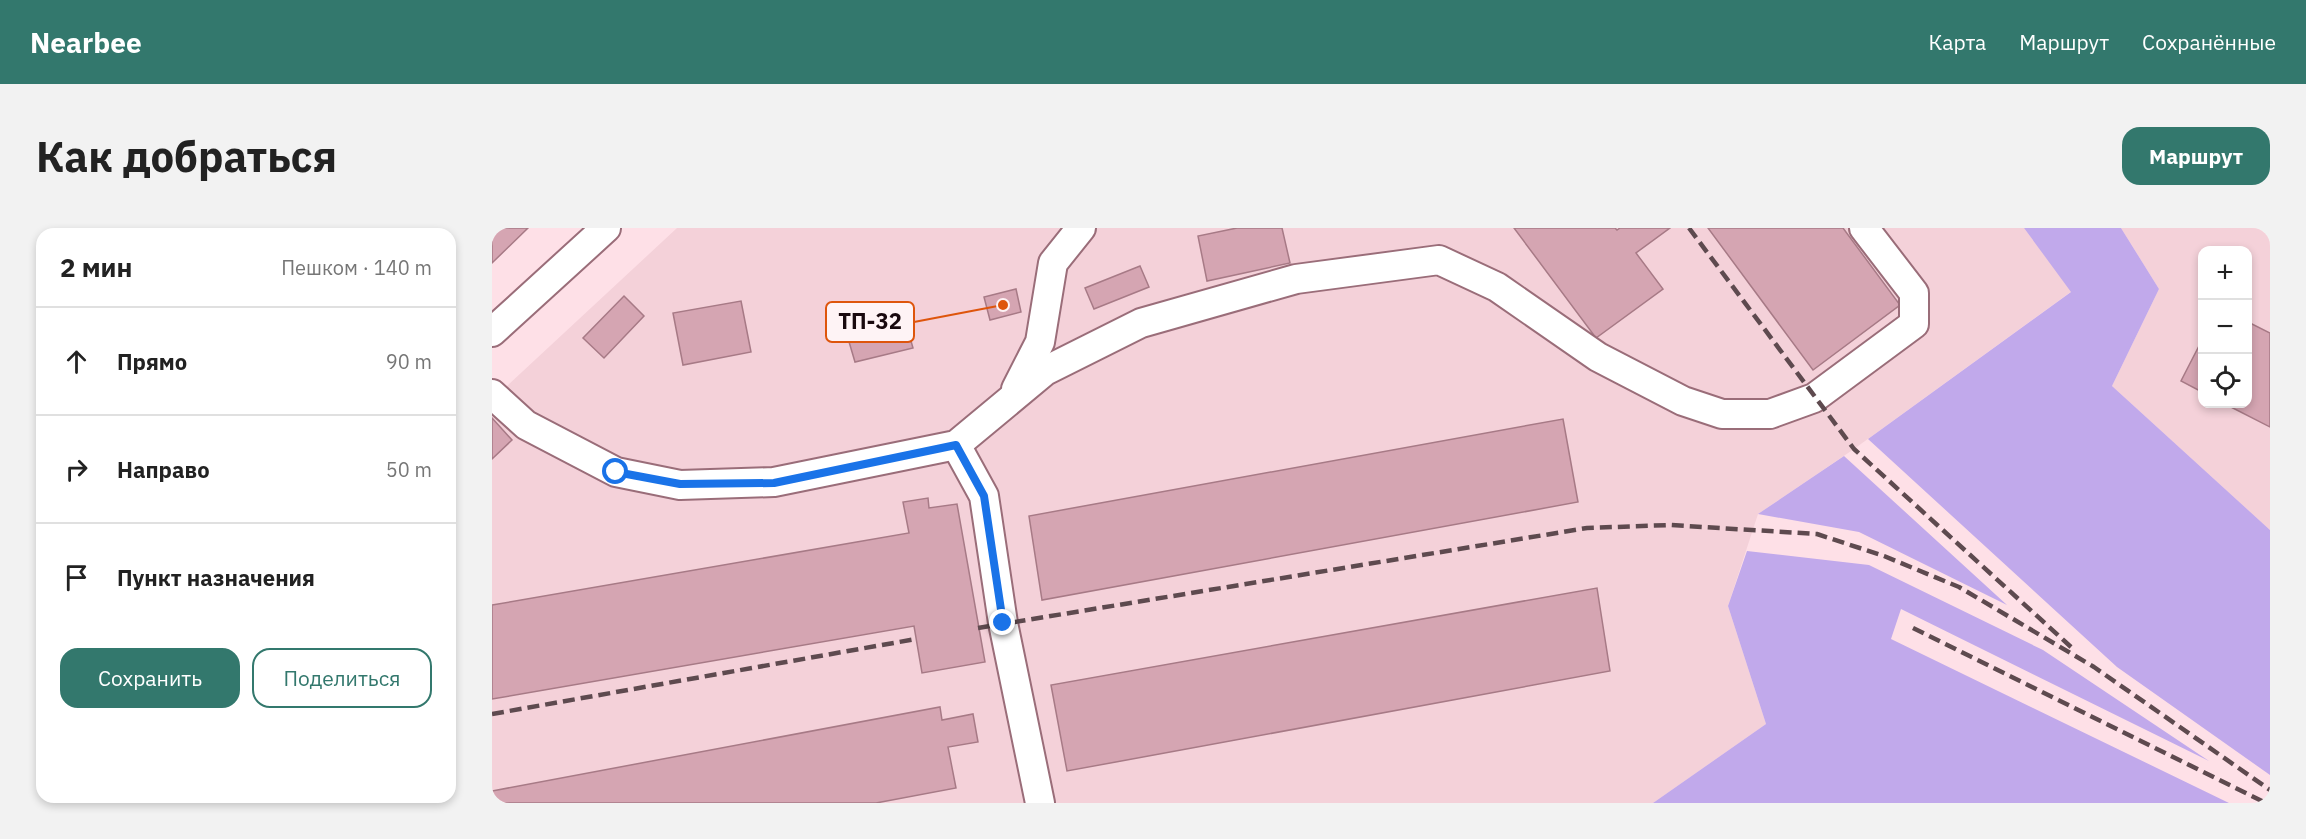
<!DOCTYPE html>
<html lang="ru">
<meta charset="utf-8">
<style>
body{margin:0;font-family:"IBM Plex Sans",sans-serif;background:#f2f2f2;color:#222}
.controls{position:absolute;right:18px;top:18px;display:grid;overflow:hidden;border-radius:12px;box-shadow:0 3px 9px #0003}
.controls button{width:54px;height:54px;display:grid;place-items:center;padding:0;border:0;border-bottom:2px solid #e0e0e0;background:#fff;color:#222;font:30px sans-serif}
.stop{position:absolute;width:18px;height:18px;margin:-14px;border:4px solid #1a73e8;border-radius:50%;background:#fff}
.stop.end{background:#1a73e8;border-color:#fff;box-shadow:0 2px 6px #0008}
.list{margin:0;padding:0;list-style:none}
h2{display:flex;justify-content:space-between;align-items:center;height:78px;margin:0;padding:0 24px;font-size:26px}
h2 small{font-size:20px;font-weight:400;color:#767676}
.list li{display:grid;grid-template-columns:39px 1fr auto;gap:18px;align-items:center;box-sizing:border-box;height:108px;padding:0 24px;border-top:2px solid #e0e0e0}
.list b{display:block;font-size:22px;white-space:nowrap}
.list em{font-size:20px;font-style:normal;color:#767676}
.actions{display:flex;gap:12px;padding:18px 24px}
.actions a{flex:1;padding:14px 0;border:2px solid #33786d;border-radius:18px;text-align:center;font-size:21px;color:#33786d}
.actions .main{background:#33786d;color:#fff}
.icon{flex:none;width:33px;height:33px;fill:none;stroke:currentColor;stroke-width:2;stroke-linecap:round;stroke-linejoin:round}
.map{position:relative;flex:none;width:1778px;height:575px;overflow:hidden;border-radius:18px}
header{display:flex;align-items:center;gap:36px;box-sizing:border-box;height:84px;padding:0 30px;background:#33786d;color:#fff}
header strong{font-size:28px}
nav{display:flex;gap:33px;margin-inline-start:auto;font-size:21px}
.intro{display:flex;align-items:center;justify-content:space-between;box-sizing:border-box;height:144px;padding:0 36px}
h1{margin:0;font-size:42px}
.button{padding:15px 27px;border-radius:18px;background:#33786d;color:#fff;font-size:21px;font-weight:700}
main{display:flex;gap:36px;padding:0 36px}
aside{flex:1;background:#fff;border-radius:18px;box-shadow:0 3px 9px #0003}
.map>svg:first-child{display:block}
.built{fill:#f4d1d9;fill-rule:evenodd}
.green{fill:#c1a9eb}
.building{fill:#d5a5b2;stroke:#a77a86;stroke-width:1.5}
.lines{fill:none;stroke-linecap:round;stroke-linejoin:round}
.minor-casing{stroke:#9a6d79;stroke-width:32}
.minor{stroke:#fff;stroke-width:28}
.rail{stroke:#5e4a4f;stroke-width:4.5;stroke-dasharray:12 6;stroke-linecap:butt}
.route{stroke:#1a73e8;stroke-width:8}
.leader{fill:none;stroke:#de550c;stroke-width:2}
.callout-dot{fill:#de550c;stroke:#fef3f5;stroke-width:2}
.callout{fill:#fef3f5;stroke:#de550c;stroke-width:2}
.callout-label{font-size:22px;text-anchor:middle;font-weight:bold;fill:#19090e}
</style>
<header>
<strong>Nearbee</strong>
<nav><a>Карта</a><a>Маршрут</a><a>Сохранённые</a></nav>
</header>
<div class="intro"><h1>Как добраться</h1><a class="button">Маршрут</a></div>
<main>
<aside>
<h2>2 мин<small>Пешком · 140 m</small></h2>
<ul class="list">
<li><svg class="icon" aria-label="ahead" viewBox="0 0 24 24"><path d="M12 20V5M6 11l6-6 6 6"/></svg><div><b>Прямо</b></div><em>90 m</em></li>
<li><svg class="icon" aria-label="right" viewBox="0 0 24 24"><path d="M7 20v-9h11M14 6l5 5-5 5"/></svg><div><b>Направо</b></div><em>50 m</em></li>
<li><svg class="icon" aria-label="arrive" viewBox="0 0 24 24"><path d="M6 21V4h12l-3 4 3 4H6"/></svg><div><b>Пункт назначения</b></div></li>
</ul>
<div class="actions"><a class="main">Сохранить</a><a>Поделиться</a></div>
</aside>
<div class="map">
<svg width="1778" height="575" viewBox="0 0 1778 575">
<rect width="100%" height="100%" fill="#fee0e7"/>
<g class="built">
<polygon points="185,0 1532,0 1580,63 1362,221 1266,286 1236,378 1274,496 1161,575 0,575 0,172"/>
<path d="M1629,0H1778V302L1620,158L1667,61ZM1710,22H1756V176H1710Z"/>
</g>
<g class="green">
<polygon points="1532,0 1629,0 1667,61 1620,158 1778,302 1778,547 1625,439 1376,211 1579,64"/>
<polygon points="1352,228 1515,377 1367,304 1266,286"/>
<polygon points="1255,323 1377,337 1551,422 1717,533 1409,381 1399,411 1737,575 1161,575 1274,496 1236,378"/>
</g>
<g class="building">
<polygon points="0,0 36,0 0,35"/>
<polygon points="745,0 790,0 798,35 715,53 706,8"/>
<polygon points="1022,0 1123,0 1125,2 1128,0 1178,0 1144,25 1171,61 1104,110"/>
<polygon points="1216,0 1351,0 1408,77 1321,142"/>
<polygon points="648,38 657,59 602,81 593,60"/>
<polygon points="524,61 529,84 498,92 492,69"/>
<polygon points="132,68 152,88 112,130 91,110"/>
<polygon points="249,73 259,124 191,137 181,85"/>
<polygon points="413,92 421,120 363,134 355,107"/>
<polygon points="1756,94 1778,105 1778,199 1733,176 1756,176"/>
<polygon points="1710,112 1710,164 1689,153"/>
<polygon points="0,190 20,212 0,231"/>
<polygon points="1071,191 1086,274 550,372 537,288"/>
<polygon points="436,270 437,280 465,276 493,434 430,445 422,398 0,471 0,377 417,305 411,274"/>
<polygon points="1105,360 1118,443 575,543 559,457"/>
<polygon points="448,479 450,492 481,486 486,514 456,519 464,560 384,575 0,575 0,563"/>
</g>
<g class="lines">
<defs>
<g id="minor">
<polyline points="0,104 114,0"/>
<polyline points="524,161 548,114 561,35 589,0"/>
<polyline points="0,166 34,197 124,244 188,257 282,254 464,217 553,143 649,95 804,51 947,32 1005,59 1106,129 1191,173 1230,186 1278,186 1322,170 1422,96 1422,65 1372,0"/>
<polyline points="464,217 492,268 511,395 548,575"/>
</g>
</defs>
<use href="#minor" class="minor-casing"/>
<use href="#minor" class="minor"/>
<g class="rail">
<polyline points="1197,0 1362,221 1579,419"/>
<polyline points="486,400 1095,300 1178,297 1325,306 1392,328 1467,359 1602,439 1778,562"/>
<polyline points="1421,400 1774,575"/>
<polyline points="0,486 424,411"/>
</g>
</g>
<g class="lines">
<polyline class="route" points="124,244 188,256 282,255 464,217 492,268 511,395"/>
</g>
<path class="leader" d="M511 77L422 94"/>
<circle class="callout-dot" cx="511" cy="77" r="6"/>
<rect class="callout" x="334" y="74" width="88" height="40" rx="6"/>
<g class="callout-label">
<text x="378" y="101">ТП-32</text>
</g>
</svg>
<div class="controls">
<button>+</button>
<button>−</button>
<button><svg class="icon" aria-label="locate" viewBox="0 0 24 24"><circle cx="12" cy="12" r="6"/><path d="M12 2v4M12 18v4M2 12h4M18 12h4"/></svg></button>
</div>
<div class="stop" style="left:124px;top:244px"></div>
<div class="stop end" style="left:511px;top:395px"></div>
</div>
</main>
